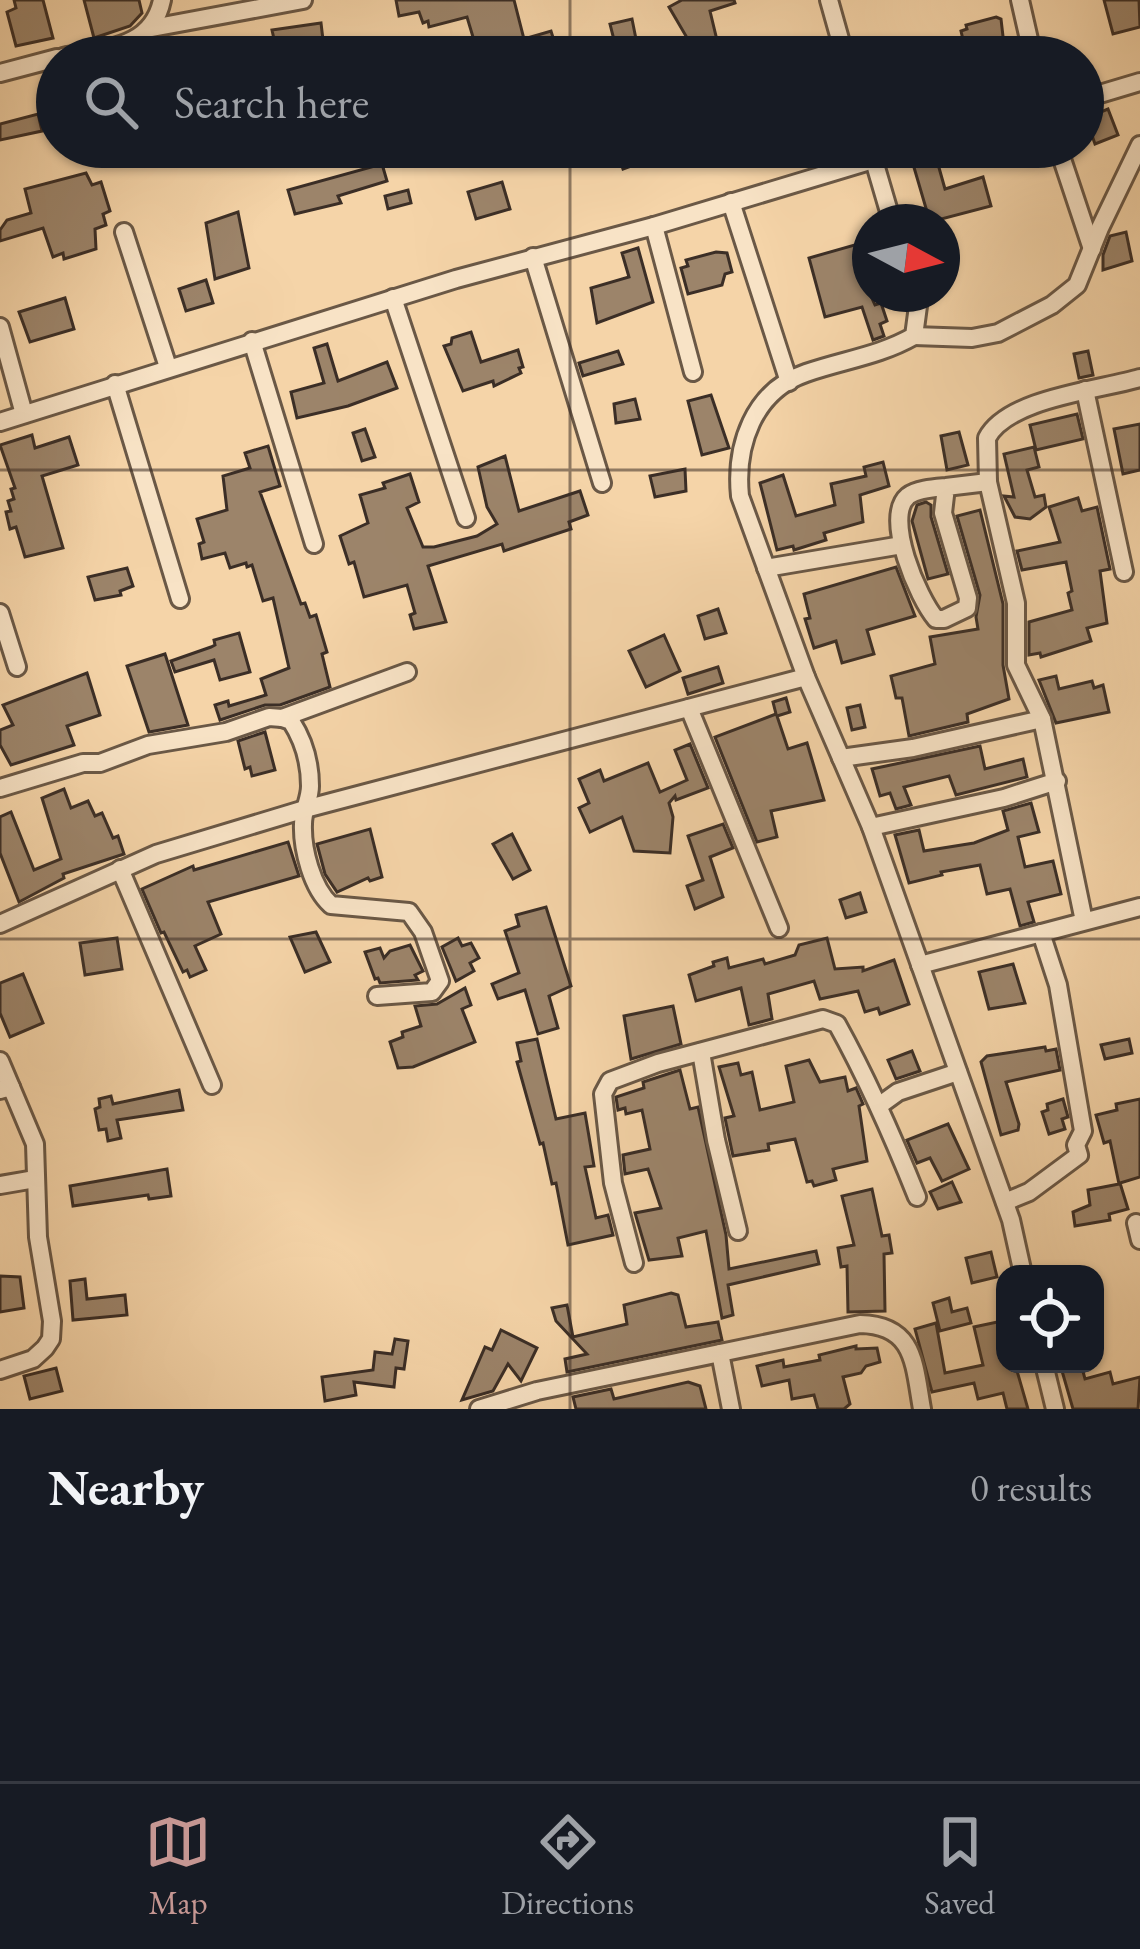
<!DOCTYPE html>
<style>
body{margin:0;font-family:"EB Garamond",serif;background:#20242c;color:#f1f3f6}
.controls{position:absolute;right:36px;bottom:36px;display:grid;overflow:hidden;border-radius:24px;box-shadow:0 3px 9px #0004}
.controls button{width:108px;height:108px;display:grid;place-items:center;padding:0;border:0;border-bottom:3px solid #363941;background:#171b24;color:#f1f3f6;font:60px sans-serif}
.compass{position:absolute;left:852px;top:204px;width:108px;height:108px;border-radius:50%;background:#171b24;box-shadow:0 3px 9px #0004;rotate:97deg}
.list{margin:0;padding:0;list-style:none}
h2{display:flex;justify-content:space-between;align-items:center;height:156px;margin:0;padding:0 48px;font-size:51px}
h2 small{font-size:39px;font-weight:400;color:#9ea1a6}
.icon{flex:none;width:66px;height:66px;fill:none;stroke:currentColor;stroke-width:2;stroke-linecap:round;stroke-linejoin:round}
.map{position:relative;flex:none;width:1140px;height:1409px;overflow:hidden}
.search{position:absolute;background:#171b24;box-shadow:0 3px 9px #0004;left:36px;right:36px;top:36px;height:132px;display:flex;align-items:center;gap:30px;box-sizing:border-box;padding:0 42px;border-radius:66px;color:#9ea1a6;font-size:45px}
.sheet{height:372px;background:#171b24}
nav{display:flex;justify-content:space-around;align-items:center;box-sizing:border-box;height:168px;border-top:3px solid #363941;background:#171b24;font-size:33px;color:#9ea1a6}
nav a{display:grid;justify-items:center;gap:6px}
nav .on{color:#c59692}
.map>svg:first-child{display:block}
.building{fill:#9c846a;stroke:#3b2e26;stroke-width:3}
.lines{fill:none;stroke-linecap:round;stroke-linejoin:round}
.street-casing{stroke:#6a5846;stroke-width:22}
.street{stroke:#f8e3c6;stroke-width:16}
.grid{fill:none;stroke:#3b2e26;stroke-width:3;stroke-opacity:0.55}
</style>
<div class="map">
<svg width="1140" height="1409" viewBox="0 0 1140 1409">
<rect width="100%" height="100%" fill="#f5d4a8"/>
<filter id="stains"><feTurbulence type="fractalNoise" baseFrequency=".00167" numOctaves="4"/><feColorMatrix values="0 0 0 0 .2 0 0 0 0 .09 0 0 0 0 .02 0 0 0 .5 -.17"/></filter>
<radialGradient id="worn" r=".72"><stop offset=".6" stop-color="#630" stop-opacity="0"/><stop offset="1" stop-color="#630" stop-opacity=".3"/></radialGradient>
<g class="building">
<polygon points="14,0 43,0 53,38 16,46 7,12 16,8"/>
<polygon points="84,0 139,0 142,13 130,26 94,38"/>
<polygon points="396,0 514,0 524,39 551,31 559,57 479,57 467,17 429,27 428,21 423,23 419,12 399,16"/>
<polygon points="682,0 734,0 735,3 710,11 721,57 692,57 686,36 669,7"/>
<polygon points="1104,0 1139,0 1140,27 1113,34"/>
<polygon points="996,17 1001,19 1004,45 973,54 970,43 964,44 961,31 967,29 966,25"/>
<polygon points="632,19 638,49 601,57 598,44 614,40 610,24"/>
<polygon points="321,23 325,57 278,57 272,30"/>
<polygon points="1108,109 1118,135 1095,144 1086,118"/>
<polygon points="38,114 42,131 0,140 0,124"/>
<polygon points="607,147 672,147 672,151 623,169 621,163 612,166"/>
<polygon points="691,147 738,147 739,150 696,164"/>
<polygon points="936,157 945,189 983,177 991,206 930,222 913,164"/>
<polygon points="382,164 387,181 338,196 341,203 295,214 288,190"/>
<polygon points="86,173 92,185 101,182 110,211 103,214 106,225 95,229 96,249 64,259 63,253 53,257 43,228 0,241 0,230 7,220 31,213 25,189"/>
<polygon points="502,182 510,209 476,219 468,192"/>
<polygon points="408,190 411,203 388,209 385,196"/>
<polygon points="238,212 249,268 215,279 206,223"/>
<polygon points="1126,232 1132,261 1103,270 1103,255 1110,236"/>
<polygon points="858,244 870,294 875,305 881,303 887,321 880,324 884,336 873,340 862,307 825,317 809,258"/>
<polygon points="638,248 653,302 597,323 591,288 629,277 622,253"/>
<polygon points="716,252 727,253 732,272 725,274 722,285 688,294 681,268 688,266 686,260"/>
<polygon points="206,280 213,303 186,311 179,289"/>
<polygon points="65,298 74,329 30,342 19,312"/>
<polygon points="471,332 481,362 518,350 523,367 519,368 521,373 494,386 493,381 463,391 444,346 451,344 452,338"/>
<polygon points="327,344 338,381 387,362 397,388 348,406 297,418 291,392 324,383 314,348"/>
<polygon points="618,351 623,364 583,376 579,363"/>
<polygon points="1088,351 1093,375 1079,378 1074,354"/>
<polygon points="711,395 729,448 702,455 688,401"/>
<polygon points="635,399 640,419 616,423 614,404"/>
<polygon points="1077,414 1083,439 1036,450 1030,425"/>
<polygon points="1140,424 1140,470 1123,474 1114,429"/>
<polygon points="365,429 375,457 362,461 353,433"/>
<polygon points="959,432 968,465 947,470 941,436"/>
<polygon points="32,435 35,448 69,437 78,465 42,476 63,548 25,557 16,527 10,529 6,512 11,511 8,501 14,499 11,489 15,488 0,445"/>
<polygon points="268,446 280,486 260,492 301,604 305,603 310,617 316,615 327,652 322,654 330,687 280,705 265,705 220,720 215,705 228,701 229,706 266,695 261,679 289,668 273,598 263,601 252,565 247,567 246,563 230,568 225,553 202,559 199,544 204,542 197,519 227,510 223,476 250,468 245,453"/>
<polygon points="1034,447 1039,467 1027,470 1035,497 1044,495 1046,507 1030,519 1015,517 1004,496 1014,497 1004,454"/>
<polygon points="505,456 519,511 580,491 588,515 569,522 571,529 525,544 504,551 502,544 428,566 446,622 414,629 410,615 415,613 407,585 364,597 354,562 349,564 340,536 368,523 360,495 385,488 383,483 410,474 419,502 407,508 423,547 434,547 477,536 497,524 487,507 478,467"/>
<polygon points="883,462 889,486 860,495 863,522 824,533 826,540 794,550 793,546 777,550 760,483 783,475 796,516 835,505 831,484 866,476 864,467"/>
<polygon points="685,469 686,491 655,497 650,476"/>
<polygon points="1078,498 1082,511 1097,507 1110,569 1100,571 1107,623 1087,628 1091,641 1041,657 1040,653 1029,655 1029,622 1072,610 1068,593 1072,591 1066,562 1022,570 1017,551 1060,542 1049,507"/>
<polygon points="926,502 931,505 931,517 948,574 928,579 912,521 917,505"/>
<polygon points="980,510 1003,604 1003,665 1009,699 967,714 968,722 909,736 902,698 896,698 891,676 935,664 930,637 978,629 976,617 980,595 957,516"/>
<polygon points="896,567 915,616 867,630 874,654 842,663 836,641 814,648 805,619 810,618 804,594"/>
<polygon points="127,568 133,586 120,591 121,595 95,600 88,577"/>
<polygon points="718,609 726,633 705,639 698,616"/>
<polygon points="239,633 250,672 220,680 214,660 175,672 171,661 211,647 215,645 214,640"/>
<polygon points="664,635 680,671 646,687 629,651"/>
<polygon points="165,654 188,725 149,732 127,666"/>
<polygon points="718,667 723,683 688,694 683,678"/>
<polygon points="87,673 100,715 67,726 74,745 11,765 0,745 0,730 13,725 3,705"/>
<polygon points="1056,676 1059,689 1092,681 1094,688 1103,685 1109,712 1056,723 1039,680"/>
<polygon points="786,698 790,712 777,716 788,749 807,743 824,800 771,811 777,837 757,842 715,737 776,714 773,702"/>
<polygon points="860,705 865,727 852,730 847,708"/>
<polygon points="265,732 275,770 252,776 250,767 245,769 238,741"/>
<polygon points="690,744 708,788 676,800 675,796 669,803 673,817 670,853 634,851 622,817 590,832 579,808 589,803 579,779 600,770 604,781 648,763 660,792 687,780 675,750"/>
<polygon points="980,746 985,769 1023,759 1027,777 956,795 949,776 904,787 911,805 896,809 890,793 880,796 872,769"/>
<polygon points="64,789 71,808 88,801 95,816 102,813 113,838 118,836 124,854 63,874 64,878 19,902 0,853 0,817 11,812 34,870 61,859 42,798"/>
<polygon points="1031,803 1039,832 1018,837 1025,867 1053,861 1061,894 1028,902 1034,922 1020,926 1010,889 987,894 980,865 941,872 942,875 909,883 895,835 919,830 924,851 974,843 1008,830 1003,811"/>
<polygon points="723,824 733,848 710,857 723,897 695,909 687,886 703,880 688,836"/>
<polygon points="370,829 382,877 370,881 368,878 337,892 325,874 317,844"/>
<polygon points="512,834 530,870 513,879 493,844"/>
<polygon points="288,842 299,876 208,902 221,934 195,946 206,970 190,977 187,970 183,972 164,932 161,933 142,889 193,866 194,870"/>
<polygon points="860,893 866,912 846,918 840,900"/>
<polygon points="546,907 571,986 549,996 558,1028 538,1034 525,990 498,999 492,984 519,973 505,931 519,926 516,915"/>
<polygon points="316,932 330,962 305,972 290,937"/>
<polygon points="117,938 122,969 85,975 80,943"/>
<polygon points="458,938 462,946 471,943 479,958 470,963 474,971 456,981 442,947"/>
<polygon points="827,938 835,969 863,967 863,971 894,960 909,1004 880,1014 878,1008 865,1012 858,991 820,999 814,981 768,994 772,1019 749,1025 741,988 696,1001 689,975 714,966 713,962 727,958 729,968 763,959 765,964 795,955 799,945"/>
<polygon points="410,945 423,971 415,975 418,980 380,983 378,978 375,979 365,952 380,948 384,958 390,951"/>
<polygon points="1013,964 1025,1003 989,1009 979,972"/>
<polygon points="23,974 43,1023 10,1037 0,1013 0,983"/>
<polygon points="465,988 471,1005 462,1009 475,1042 413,1067 398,1068 390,1042 403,1037 402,1032 421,1026 415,1006 437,1004"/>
<polygon points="673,1006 681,1044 631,1059 624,1016"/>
<polygon points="537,1039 556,1119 585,1113 594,1166 585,1167 596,1218 608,1215 613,1235 568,1245 556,1183 552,1184 543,1143 540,1144 517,1062 521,1061 517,1043"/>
<polygon points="1129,1039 1132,1053 1105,1059 1101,1045"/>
<polygon points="1045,1047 1046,1051 1056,1049 1060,1070 1006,1082 1019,1124 1018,1130 1001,1135 981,1062 987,1056"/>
<polygon points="912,1051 920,1071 896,1079 888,1060"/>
<polygon points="809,1060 820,1082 845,1077 848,1091 856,1088 863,1104 859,1106 867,1161 833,1169 836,1180 814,1186 812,1181 807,1182 795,1139 768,1144 769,1150 733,1156 725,1118 734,1116 719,1067 738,1063 741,1075 752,1072 760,1110 794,1102 786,1066"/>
<polygon points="680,1070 690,1109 698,1107 726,1235 729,1269 816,1251 819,1264 728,1285 733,1315 722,1318 706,1231 678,1238 682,1256 649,1260 635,1213 661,1208 648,1169 625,1174 623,1155 650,1149 642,1110 626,1114 625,1108 618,1110 616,1097 644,1088 643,1082"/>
<polygon points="179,1090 183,1110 117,1120 121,1138 108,1141 106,1129 99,1130 95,1109 100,1107 99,1099 111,1096 113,1104"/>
<polygon points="1063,1099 1068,1117 1062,1119 1065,1129 1049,1134 1042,1112 1048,1110 1047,1104"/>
<polygon points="1140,1099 1140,1177 1120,1183 1128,1209 1109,1214 1110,1220 1075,1226 1073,1212 1090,1205 1088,1190 1119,1184 1110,1141 1104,1143 1096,1115 1117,1110 1116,1104"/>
<polygon points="948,1124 969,1169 942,1181 930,1158 917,1163 907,1140"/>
<polygon points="167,1169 171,1196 149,1199 148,1195 73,1206 70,1186"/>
<polygon points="952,1182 961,1202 938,1209 930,1192"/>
<polygon points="872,1189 882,1236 889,1235 892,1253 884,1254 885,1311 848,1312 847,1266 841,1267 838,1248 854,1245 842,1196"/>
<polygon points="991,1252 997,1277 972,1283 966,1258"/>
<polygon points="0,1276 20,1277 24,1308 0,1312"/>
<polygon points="85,1279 87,1299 125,1295 127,1315 73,1320 70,1281"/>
<polygon points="671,1293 678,1295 686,1327 718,1322 722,1340 567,1372 565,1359 587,1354 556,1321 552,1308 567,1305 573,1337 627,1324 624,1305"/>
<polygon points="949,1298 952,1312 967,1308 971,1323 940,1331 933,1303"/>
<polygon points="1002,1321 1005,1364 1015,1364 1028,1409 1007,1409 1003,1393 978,1399 974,1383 932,1392 915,1329 936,1323 945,1373 983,1365 974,1327"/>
<polygon points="501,1330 537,1348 521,1381 508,1364 493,1391 462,1400 485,1347 492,1350"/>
<polygon points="395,1339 408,1341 404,1369 396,1368 394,1387 354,1382 356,1395 325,1401 322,1377 373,1370 375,1352 392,1354"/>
<polygon points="856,1346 856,1349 877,1348 880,1362 866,1366 861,1373 843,1377 850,1404 844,1409 818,1409 814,1395 792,1399 789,1380 762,1386 757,1366 783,1360 784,1367 820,1360 819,1355"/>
<polygon points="1060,1364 1081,1364 1085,1379 1110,1372 1113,1384 1140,1377 1138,1409 1073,1409"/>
<polygon points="56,1368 62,1391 30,1399 24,1376"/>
<polygon points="688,1382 700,1386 706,1409 576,1409 573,1397 611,1389 614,1399"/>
</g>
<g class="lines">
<defs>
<g id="street">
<polyline points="829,0 845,57"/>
<polyline points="1020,0 1033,57"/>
<polyline points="152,28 303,0"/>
<path d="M63,57C105,48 152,49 162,0"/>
<polyline points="0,73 57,58"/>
<polyline points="1083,99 1140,82"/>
<polyline points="870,147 892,222"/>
<polyline points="1058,147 1092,249"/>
<polyline points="731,202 789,382"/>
<polyline points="654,226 693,372"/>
<polyline points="124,232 168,367"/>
<polyline points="533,257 602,483"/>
<path d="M915,294L918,306L914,336C879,356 843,360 806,373C753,391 735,446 740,496L806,677L871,827L1011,1220L1023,1274"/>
<polyline points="393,298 466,518"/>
<polyline points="0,327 24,414"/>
<polyline points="914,336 972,338 998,333 1052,305 1077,285 1100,228 1140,145"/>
<polyline points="252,341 314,544"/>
<polyline points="115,384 180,599"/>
<polyline points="1085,390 1124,572"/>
<polyline points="0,422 456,279 654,226 916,147"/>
<path d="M946,487L943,513L968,598L967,608L944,619H936C918,598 883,517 908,496C917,489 935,488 946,487L988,482"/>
<polyline points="766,568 902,545"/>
<polyline points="0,613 17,667"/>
<polyline points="689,708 779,928"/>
<path d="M282,718L291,721C304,741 310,761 310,786C310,799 303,810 303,824C302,849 312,888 331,905L409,912L423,932L440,981L432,992L377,996"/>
<polyline points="841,758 913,748 1042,719"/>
<polyline points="0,788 83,763 100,763 148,745 226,732 269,717 282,718 407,672"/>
<polyline points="871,827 1004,798 1057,781"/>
<polyline points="120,869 212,1085"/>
<path d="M1084,921L1042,719L1016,665V603L988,482L987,438C1008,398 1100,390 1140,378"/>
<polyline points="0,924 156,854 305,809 806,677"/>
<polyline points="920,965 1140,907"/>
<polyline points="701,1052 716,1140 738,1231"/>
<polyline points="0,1061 11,1087"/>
<polyline points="0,1090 11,1087 35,1144 38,1237 52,1321 51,1339 45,1348 33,1359 0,1370"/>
<polyline points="880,1105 898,1092 958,1072"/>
<polyline points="0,1185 35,1179"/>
<polyline points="1005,1202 1029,1192 1079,1155 1076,1145 1083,1131 1058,985 1041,933"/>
<polyline points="1136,1223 1140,1240"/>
<path d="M634,1263L613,1183L603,1094L610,1081L658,1063L823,1019L837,1024C868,1080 893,1137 917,1197"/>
<polyline points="720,1353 731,1409"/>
<polyline points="1044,1364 1055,1409"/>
<path d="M479,1409L537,1391L860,1324C915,1325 914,1364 922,1409"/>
</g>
</defs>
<use href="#street" class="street-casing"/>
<use href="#street" class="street"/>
</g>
<path class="grid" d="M570,0V57M570,147V1409M0,470H1140M0,939H1140"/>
<rect width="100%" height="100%" filter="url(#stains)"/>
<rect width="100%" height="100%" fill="url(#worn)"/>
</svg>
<div class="controls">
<button><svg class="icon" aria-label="locate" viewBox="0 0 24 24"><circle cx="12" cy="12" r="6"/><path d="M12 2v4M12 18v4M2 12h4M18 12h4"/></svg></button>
</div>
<svg class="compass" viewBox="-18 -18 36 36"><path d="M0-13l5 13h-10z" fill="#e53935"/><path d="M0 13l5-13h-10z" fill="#9ea1a6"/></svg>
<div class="search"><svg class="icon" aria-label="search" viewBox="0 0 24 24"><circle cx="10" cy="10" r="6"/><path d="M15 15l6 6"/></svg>Search here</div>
</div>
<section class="sheet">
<h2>Nearby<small>0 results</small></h2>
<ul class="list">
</ul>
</section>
<nav>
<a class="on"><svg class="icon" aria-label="map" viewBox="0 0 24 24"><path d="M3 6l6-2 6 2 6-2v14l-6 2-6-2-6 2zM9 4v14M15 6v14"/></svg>Map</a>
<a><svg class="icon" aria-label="directions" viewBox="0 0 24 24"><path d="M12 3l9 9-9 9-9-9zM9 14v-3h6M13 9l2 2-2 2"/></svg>Directions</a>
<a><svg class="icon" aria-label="saved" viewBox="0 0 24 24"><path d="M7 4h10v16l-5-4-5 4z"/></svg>Saved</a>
</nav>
